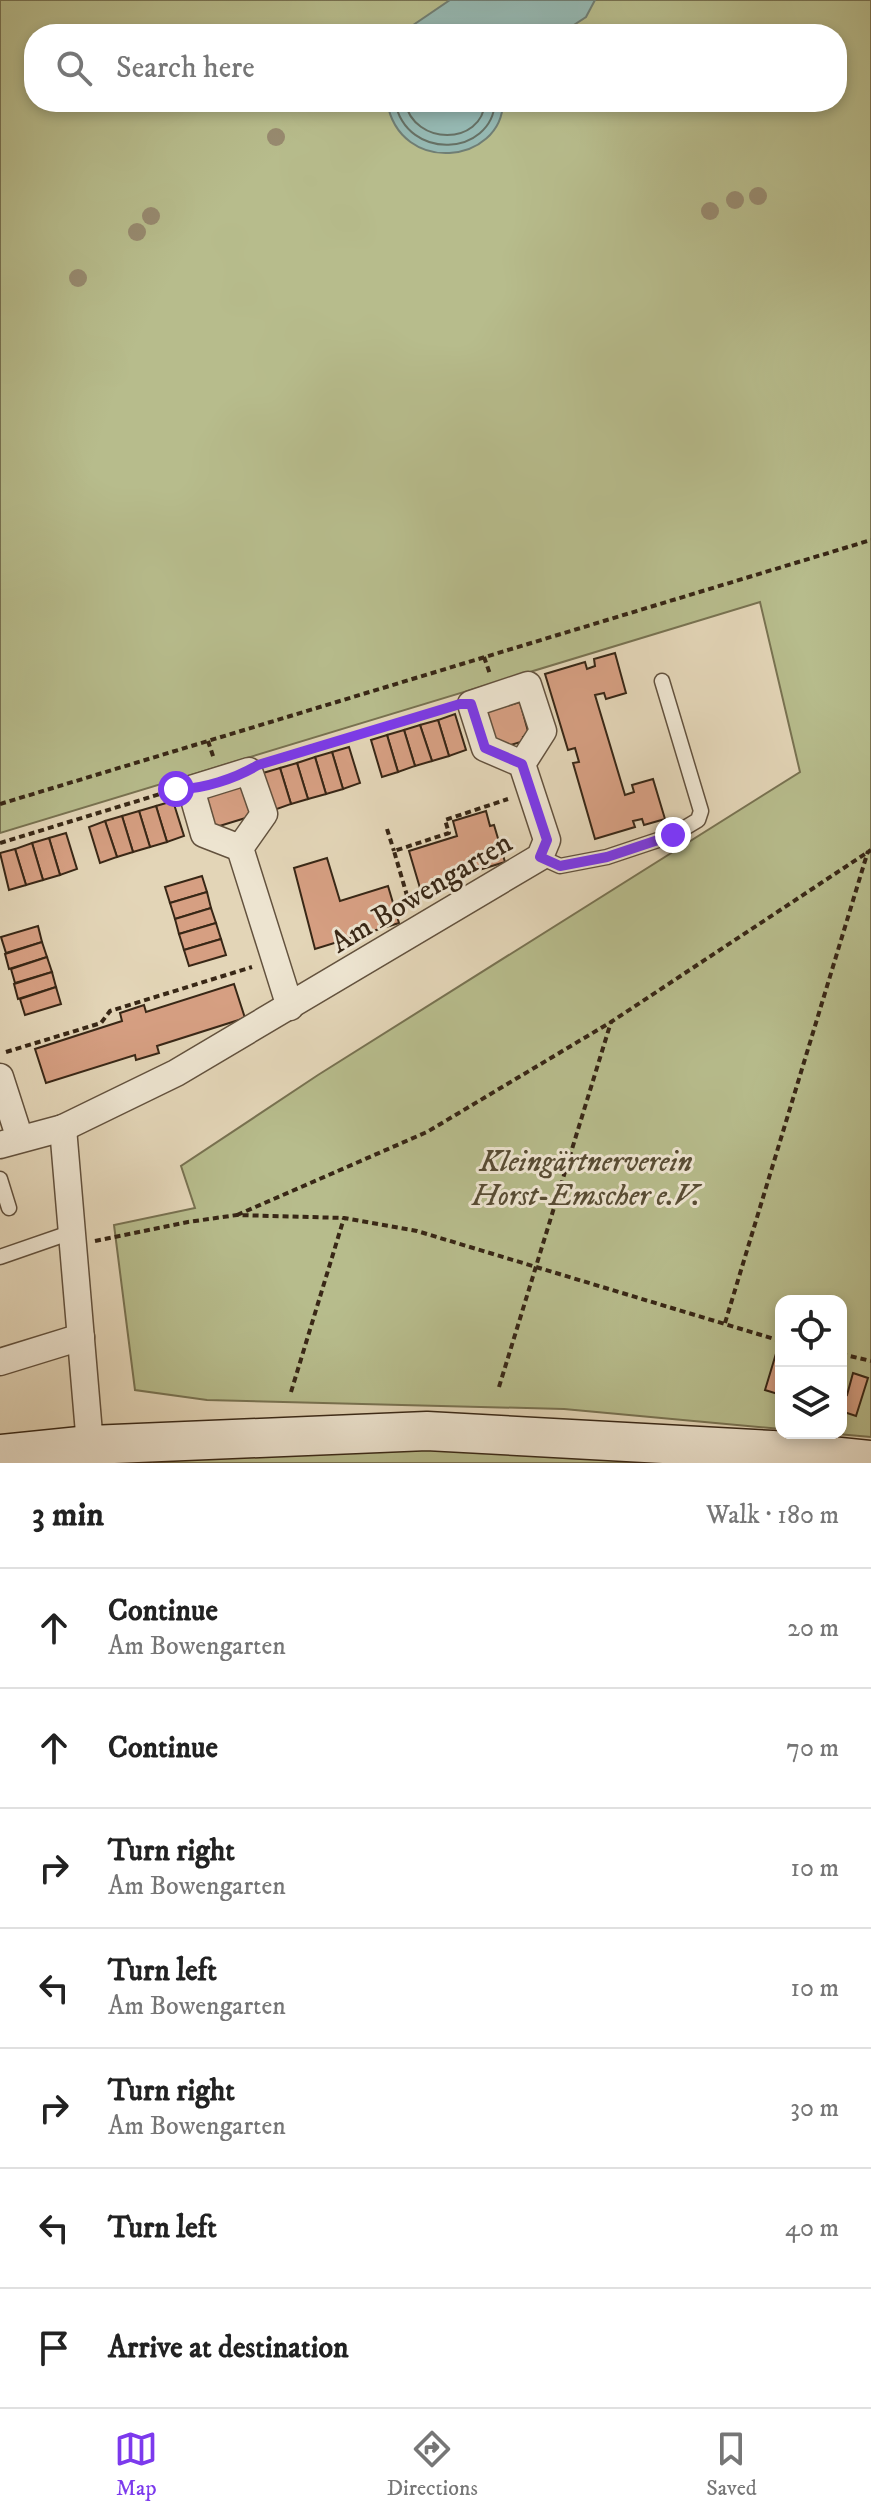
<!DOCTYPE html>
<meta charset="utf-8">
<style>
body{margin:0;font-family:"IM FELL DW Pica",serif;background:#f2f2f2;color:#222}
.controls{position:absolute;right:24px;bottom:24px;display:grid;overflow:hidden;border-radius:16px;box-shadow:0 4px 12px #0003}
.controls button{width:72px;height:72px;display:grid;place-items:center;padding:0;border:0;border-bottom:2px solid #e0e0e0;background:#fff;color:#222;font:40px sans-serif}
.stop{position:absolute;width:24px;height:24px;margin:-18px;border:6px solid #7c3aed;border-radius:50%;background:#fff}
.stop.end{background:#7c3aed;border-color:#fff;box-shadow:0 2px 8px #0008}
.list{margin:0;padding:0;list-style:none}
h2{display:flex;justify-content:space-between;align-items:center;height:104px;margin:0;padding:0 32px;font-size:34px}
h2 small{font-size:26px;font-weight:400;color:#767676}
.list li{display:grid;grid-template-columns:52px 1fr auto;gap:24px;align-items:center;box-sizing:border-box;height:120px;padding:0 32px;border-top:2px solid #e0e0e0}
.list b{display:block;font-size:30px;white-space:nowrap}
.list p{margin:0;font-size:26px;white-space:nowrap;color:#767676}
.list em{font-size:26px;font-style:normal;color:#767676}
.icon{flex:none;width:44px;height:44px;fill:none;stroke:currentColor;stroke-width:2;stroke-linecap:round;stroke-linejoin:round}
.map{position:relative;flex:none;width:871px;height:1463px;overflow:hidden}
.search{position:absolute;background:#fff;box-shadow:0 4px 12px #0003;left:24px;right:24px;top:24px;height:88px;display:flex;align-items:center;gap:20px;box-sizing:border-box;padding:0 28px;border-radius:32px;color:#767676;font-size:30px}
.sheet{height:944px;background:#fff}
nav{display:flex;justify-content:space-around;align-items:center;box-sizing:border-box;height:112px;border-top:2px solid #e0e0e0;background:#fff;font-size:22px;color:#767676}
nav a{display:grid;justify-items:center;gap:4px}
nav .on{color:#7c3aed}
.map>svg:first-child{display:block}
.green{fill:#b7bc8c;stroke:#787251;stroke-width:2;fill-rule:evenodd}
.water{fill:#95b8b2;stroke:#707e74;stroke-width:2}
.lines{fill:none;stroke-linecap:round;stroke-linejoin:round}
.shore{stroke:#667064;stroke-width:2}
.building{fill:#d69f82;stroke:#382716;stroke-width:2}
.lane-casing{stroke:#63523e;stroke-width:17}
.street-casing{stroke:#63523e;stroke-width:29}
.secondary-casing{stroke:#382716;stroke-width:41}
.path{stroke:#382716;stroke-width:4;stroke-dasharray:6 4;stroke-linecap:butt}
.lane{stroke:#ede4d0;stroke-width:14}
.street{stroke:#ede4d0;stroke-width:26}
.secondary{stroke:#ede4d0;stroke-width:38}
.tree{fill:#978a6f}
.route{stroke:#7c3aed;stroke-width:10}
.labels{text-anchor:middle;stroke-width:6;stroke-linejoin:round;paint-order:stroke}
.street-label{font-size:30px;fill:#382716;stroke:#ede4d0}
.park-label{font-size:30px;font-style:italic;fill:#584c34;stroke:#ede4d0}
</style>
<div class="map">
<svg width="871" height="1463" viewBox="0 0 871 1463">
<rect width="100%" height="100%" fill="#e3d5b7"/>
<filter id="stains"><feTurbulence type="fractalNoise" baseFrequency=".0025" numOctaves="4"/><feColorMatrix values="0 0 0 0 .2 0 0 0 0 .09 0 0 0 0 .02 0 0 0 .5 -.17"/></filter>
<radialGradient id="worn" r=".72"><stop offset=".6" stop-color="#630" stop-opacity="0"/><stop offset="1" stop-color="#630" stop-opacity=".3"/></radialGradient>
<g class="green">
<path d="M0,0H871V1437L826,1433H841V1301H781V1429L564,1409L207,1400L135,1390L114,1225L195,1208L181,1166L318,1075L800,772L760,602L0,833ZM34,34H837V102H34Z"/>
<polygon points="456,1449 745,1463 154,1463 153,1453"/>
</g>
<g class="water">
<polygon points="450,0 595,0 586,17 560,34 400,34"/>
<path d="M387,102H503C502,164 400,176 387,102Z"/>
</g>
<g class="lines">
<g class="shore">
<path d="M395,102C407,162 492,156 495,102"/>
<path d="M405,102C414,146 482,146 485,102"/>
</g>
</g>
<g class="building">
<polygon points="615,653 626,693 606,699 604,693 595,695 625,795 634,792 632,785 653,779 665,819 644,825 642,819 633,821 635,827 595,839 573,763 579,762 575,748 568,750 545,674 585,662 587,669 595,666 594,659"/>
<polygon points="520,702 529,735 523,737 524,741 504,747 495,745 485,712"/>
<polygon points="455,714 466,750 449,756 438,720"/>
<polygon points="438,720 449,756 432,761 420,725"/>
<polygon points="420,725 432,761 415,766 404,730"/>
<polygon points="404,730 415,766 398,772 387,735"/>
<polygon points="387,735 398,772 382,777 371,740"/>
<polygon points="349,747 360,783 343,789 332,752"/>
<polygon points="332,752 343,789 326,794 315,757"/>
<polygon points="315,757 326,794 308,799 297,763"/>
<polygon points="297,763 308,799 291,804 280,768"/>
<polygon points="280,768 291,804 274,810 263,773"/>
<polygon points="242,786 252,816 213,828 204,798"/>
<polygon points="173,801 184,836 167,842 156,806"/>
<polygon points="156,806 167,842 150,847 139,811"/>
<polygon points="139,811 150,847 133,852 122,816"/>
<polygon points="486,811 490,826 494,825 505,862 420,888 409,851 457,836 453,821"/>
<polygon points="122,816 133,852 117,857 105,821"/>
<polygon points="105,821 117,857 100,863 89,827"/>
<polygon points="66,833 77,869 60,875 49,838"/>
<polygon points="49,838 60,875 43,880 32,843"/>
<polygon points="32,843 43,880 26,885 15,849"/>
<polygon points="15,849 26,885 9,890 0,853"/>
<polygon points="327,858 340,901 388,886 399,923 315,949 294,868"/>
<polygon points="202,876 207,892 170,903 165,887"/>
<polygon points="207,892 211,908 175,919 170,903"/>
<polygon points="211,908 216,923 179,934 175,919"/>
<polygon points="216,923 221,939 184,950 179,934"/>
<polygon points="38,926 42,942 6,953 1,937"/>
<polygon points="221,939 226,955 189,966 184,950"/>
<polygon points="42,942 47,957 9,969 5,954"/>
<polygon points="47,957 52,972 15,983 11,969"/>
<polygon points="52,972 56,987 18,999 14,984"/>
<polygon points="234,984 245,1018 157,1046 159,1053 136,1060 135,1055 46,1083 35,1049 122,1021 120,1013 144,1005 146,1012"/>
<polygon points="56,987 61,1004 25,1015 20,999"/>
<polygon points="778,1347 781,1347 781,1395 765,1390"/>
<polygon points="853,1373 868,1378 856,1416 841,1411 841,1394 847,1395"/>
</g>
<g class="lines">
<defs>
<g id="lane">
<polyline points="540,857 560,866 607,857 673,835 698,820 701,811 662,681"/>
<polyline points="0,1179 9,1208"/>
<polyline points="0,1257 72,1232"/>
</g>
<g id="street">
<polyline points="240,848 204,834 191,789 249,771 264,814 240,848 290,1007"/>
<polyline points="0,1077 20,1139"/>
<polyline points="63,1128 90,1445"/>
<polyline points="0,1145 63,1128 176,1073 540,857 547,840 522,764 543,731 528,685 471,704 485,748 522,764"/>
<polyline points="0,1362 81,1337"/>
</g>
<polyline id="secondary" points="0,1454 90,1445 427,1431 772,1450 871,1460"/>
</defs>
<use href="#lane" class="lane-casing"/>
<use href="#street" class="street-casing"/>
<use href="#secondary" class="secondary-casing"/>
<g class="path">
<polyline points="484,657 490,674"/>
<polyline points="208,741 214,759"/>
<polyline points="269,762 448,707"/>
<polyline points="0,804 871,540"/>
<polyline points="387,829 394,851"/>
<polyline points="0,843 170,791"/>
<polyline points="410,906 394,851 449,833 445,820 508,799"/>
<polyline points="6,1052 101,1023 110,1011 252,967"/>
<polyline points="237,1215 427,1132 611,1022 871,850"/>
<polyline points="95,1241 188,1222 237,1215 344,1218 417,1231 781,1341"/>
<polyline points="725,1323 868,851"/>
<polyline points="841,1354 871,1361"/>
<polyline points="499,1387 611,1022"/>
<polyline points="291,1392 344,1218"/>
</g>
<use href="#lane" class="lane"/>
<use href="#street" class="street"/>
<use href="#secondary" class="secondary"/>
</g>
<g class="tree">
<circle cx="276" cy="137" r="9"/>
<circle cx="758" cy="196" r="9"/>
<circle cx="735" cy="200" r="9"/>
<circle cx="710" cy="211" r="9"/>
<circle cx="151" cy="216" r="9"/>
<circle cx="137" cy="232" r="9"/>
<circle cx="78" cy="278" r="9"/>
</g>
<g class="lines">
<path class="route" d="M176,789C202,790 236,778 258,765L460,704H471L485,748L522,764L547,840L540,857L560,866L607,857L673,835"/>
</g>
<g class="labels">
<g class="street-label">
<text transform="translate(421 892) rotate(-31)" y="10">Am Bowengarten</text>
</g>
<g class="park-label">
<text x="586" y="1171">Kleingärtnerverein<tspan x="586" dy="34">Horst-Emscher e.V.</tspan></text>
</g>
</g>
<rect width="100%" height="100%" filter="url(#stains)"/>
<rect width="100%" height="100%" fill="url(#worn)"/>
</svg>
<div class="controls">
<button><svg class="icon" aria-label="locate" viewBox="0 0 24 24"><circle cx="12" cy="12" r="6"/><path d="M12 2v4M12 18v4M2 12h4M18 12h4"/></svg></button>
<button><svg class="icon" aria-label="layers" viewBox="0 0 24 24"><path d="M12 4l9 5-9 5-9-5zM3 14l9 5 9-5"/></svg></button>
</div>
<div class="stop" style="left:176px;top:789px"></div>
<div class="stop end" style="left:673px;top:835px"></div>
<div class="search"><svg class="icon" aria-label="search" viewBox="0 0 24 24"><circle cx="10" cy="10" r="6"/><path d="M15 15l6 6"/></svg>Search here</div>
</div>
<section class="sheet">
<h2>3 min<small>Walk · 180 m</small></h2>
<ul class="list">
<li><svg class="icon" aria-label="ahead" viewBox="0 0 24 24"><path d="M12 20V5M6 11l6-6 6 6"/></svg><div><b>Continue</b><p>Am Bowengarten</p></div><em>20 m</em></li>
<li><svg class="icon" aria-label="ahead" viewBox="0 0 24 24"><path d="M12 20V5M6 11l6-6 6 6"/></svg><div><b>Continue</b></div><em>70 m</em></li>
<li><svg class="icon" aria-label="right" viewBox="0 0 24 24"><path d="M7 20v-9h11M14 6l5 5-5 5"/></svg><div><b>Turn right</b><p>Am Bowengarten</p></div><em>10 m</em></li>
<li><svg class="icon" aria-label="left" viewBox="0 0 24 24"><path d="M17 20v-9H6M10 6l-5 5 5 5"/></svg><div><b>Turn left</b><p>Am Bowengarten</p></div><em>10 m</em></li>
<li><svg class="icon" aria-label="right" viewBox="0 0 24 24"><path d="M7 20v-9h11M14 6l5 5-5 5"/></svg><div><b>Turn right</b><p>Am Bowengarten</p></div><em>30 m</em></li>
<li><svg class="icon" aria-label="left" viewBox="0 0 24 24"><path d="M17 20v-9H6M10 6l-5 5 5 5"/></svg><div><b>Turn left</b></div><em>40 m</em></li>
<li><svg class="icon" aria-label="arrive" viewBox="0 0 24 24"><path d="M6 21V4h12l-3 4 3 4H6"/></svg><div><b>Arrive at destination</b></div></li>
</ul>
</section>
<nav>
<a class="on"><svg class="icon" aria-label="map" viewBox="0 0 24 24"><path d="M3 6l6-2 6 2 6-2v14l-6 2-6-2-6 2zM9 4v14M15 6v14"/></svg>Map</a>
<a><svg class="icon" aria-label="directions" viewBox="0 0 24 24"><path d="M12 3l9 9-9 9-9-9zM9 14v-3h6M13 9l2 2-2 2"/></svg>Directions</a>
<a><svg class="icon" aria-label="saved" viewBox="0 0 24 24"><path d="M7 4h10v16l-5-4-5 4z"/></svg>Saved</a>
</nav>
